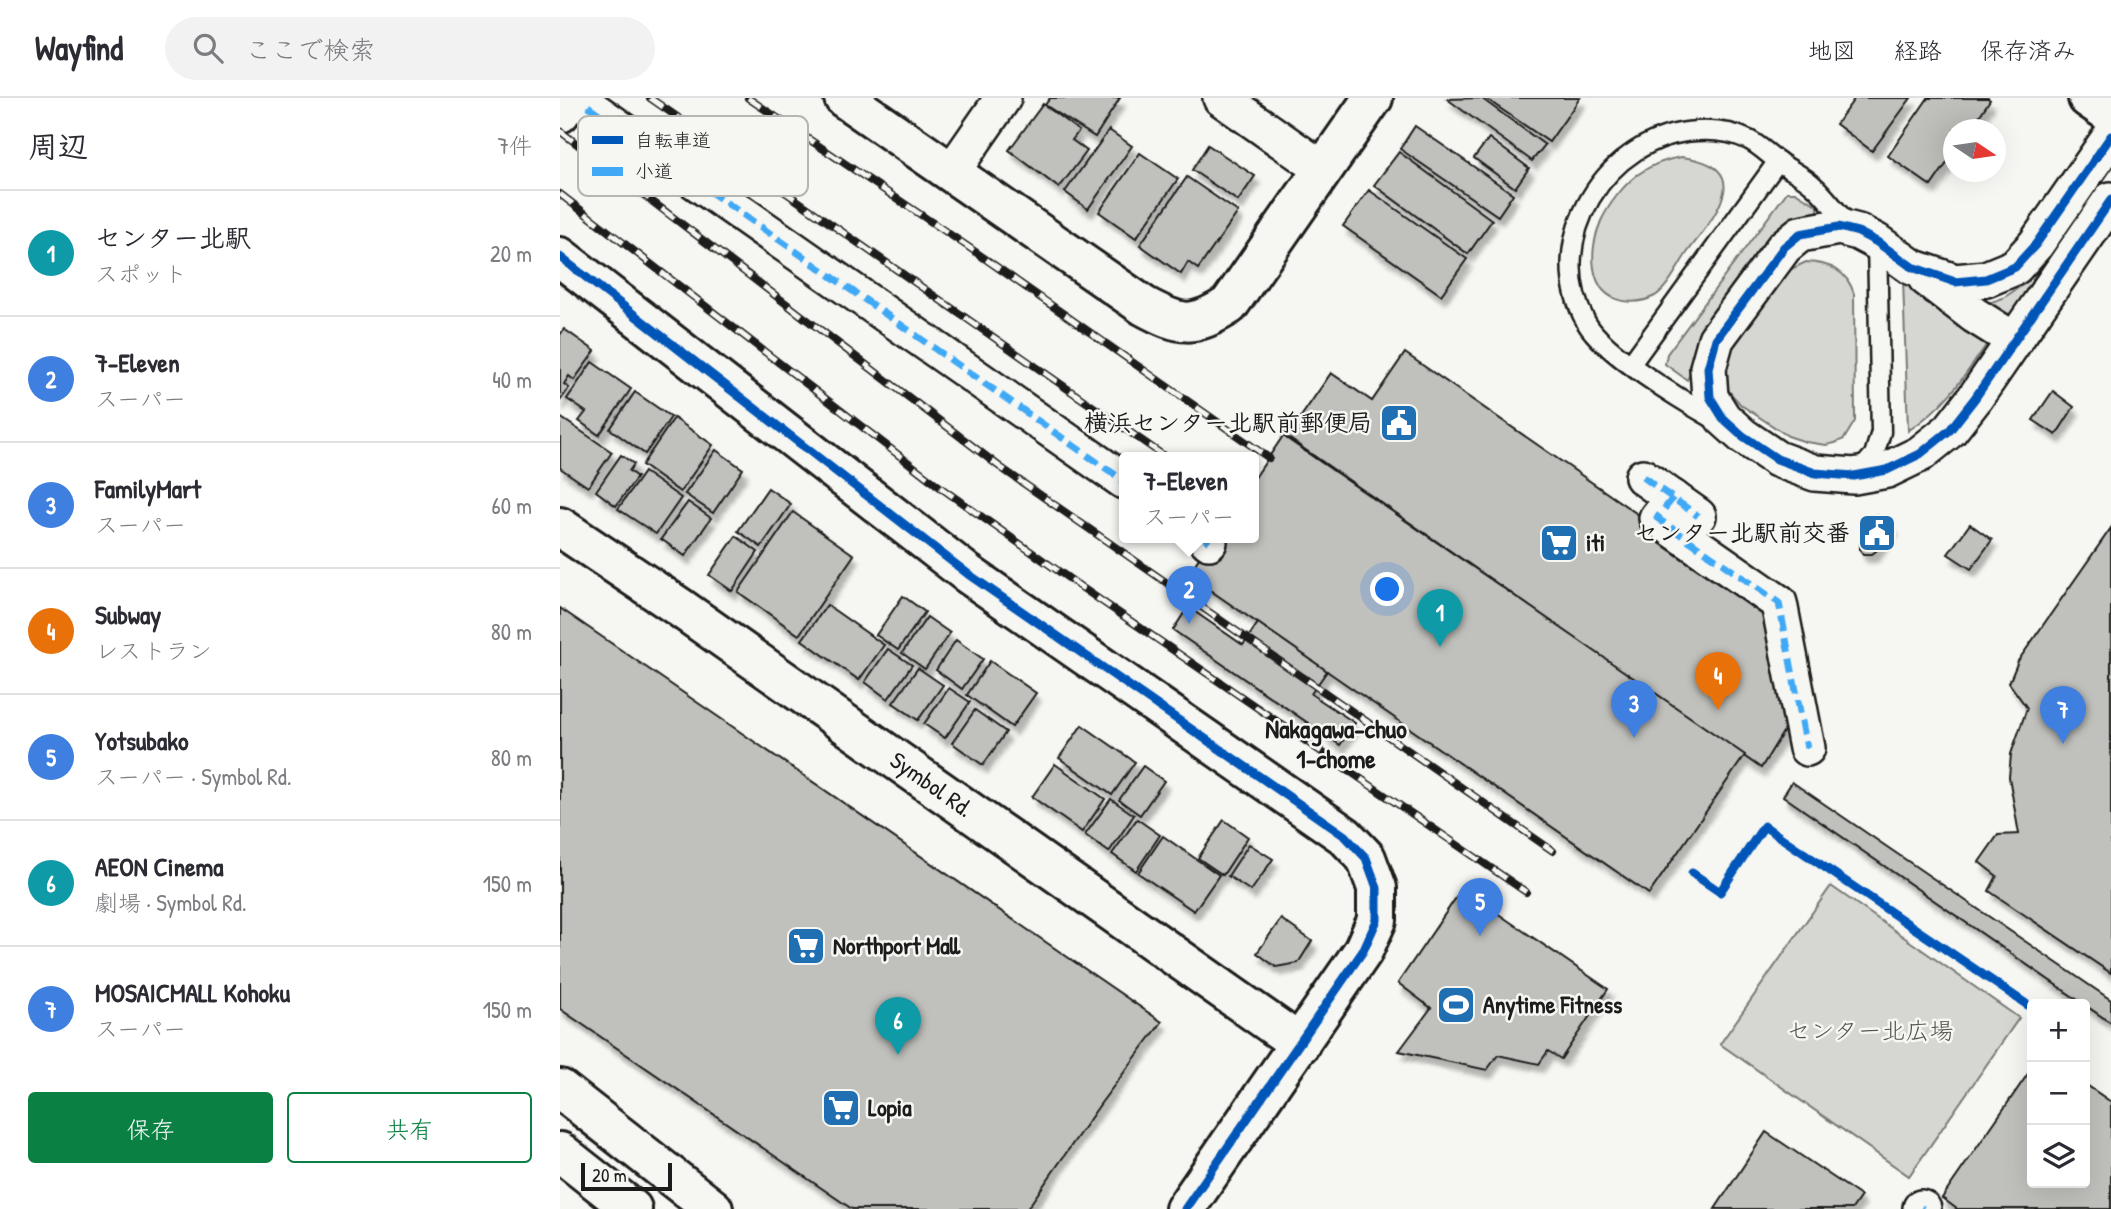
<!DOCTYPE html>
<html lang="ja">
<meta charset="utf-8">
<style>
body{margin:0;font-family:"Patrick Hand","Klee One",sans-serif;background:#f2f2f3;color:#2b2b33}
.controls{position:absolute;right:21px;bottom:21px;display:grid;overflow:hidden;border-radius:7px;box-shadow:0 7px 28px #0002}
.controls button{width:63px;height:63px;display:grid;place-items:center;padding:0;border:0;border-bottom:2px solid #e1e1e2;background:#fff;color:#2b2b33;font:35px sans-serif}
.compass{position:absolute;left:1383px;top:21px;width:63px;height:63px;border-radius:50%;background:#fff;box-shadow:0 7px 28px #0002;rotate:103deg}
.scale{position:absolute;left:21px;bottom:18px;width:91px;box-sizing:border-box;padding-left:7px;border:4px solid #1c1c1c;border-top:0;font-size:19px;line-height:24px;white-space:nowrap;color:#1c1c1c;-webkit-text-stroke:5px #f6f6f2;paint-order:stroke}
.you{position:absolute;left:828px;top:492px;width:24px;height:24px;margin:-18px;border:5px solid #fff;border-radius:50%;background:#1a73e8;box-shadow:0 0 0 10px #1a73e833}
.badge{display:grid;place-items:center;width:46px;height:46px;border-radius:50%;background:#0b8043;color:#fff;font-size:23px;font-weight:700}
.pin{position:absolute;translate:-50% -58px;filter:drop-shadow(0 2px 4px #0008)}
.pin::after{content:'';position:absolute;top:37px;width:24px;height:21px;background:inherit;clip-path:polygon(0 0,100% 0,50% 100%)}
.popup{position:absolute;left:559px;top:354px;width:140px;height:91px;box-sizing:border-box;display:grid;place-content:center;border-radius:7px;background:#fff;filter:drop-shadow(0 2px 5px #0005);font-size:23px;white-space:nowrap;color:#7c7c81}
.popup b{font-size:26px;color:#2b2b33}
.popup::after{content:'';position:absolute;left:50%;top:100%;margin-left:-14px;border:14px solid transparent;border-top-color:#fff}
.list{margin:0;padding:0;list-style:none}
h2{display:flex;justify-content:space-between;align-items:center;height:91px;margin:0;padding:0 28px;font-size:30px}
h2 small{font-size:23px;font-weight:400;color:#7c7c81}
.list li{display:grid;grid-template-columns:46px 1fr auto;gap:21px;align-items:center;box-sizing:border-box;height:126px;padding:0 28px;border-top:2px solid #e1e1e2}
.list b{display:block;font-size:26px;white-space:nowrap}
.list p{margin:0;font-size:23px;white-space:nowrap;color:#7c7c81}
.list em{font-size:23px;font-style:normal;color:#7c7c81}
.actions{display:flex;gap:14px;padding:21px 28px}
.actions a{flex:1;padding:16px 0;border:2px solid #0b8043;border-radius:7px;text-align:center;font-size:24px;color:#0b8043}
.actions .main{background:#0b8043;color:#fff}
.icon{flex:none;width:38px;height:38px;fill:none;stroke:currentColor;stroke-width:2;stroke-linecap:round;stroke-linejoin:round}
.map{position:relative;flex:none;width:1551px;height:1111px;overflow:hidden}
header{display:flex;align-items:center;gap:42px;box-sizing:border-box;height:98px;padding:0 35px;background:#fff;border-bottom:2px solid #e1e1e2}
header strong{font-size:33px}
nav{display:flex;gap:38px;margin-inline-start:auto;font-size:24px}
.search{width:490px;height:63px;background:#f2f2f3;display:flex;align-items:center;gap:18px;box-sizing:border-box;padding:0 24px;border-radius:38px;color:#7c7c81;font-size:26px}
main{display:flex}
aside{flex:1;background:#fff}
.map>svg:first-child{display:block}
.green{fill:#d6d6d2;stroke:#797977;stroke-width:2}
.building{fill:#c0c0bd;stroke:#1c1c1c;stroke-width:2;filter:url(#shadow)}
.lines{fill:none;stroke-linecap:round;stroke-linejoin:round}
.lane-casing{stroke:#1c1c1c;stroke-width:23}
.street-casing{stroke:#1c1c1c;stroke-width:40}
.secondary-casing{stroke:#1c1c1c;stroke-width:44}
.lane{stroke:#f6f6f2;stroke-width:18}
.street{stroke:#f6f6f2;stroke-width:35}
.secondary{stroke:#f6f6f2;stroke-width:38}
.rail-casing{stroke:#1c1c1c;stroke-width:8}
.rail{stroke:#f6f6f2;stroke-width:5;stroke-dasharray:16;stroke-linecap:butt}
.quiet{stroke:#3fa9f5;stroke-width:7;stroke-dasharray:14 7;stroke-linecap:butt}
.cycleway-casing{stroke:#f6f6f2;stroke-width:13}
.cycleway{stroke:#0057b8;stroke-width:9}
.labels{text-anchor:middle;stroke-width:5;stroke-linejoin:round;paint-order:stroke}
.poi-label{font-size:24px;font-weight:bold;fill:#1c1c1c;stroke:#f6f6f2;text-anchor:start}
.street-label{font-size:24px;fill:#1c1c1c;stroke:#f6f6f2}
.park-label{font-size:24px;fill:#545453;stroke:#f6f6f2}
.neighbourhood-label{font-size:26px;font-weight:bold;fill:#1c1c1c;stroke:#f6f6f2}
.key{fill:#f6f6f2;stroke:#b5b5b2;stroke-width:2}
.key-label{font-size:19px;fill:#1c1c1c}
</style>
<header>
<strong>Wayfind</strong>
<div class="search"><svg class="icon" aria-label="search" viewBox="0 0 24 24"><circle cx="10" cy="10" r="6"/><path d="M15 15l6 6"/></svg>ここで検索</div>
<nav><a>地図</a><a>経路</a><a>保存済み</a></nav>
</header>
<main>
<aside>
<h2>周辺<small>7件</small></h2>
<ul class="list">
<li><span class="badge" style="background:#0f9aa8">1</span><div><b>センター北駅</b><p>スポット</p></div><em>20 m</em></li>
<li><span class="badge" style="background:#3f7fe0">2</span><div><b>7-Eleven</b><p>スーパー</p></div><em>40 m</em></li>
<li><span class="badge" style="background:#3f7fe0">3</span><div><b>FamilyMart</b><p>スーパー</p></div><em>60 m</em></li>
<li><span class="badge" style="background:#e8710a">4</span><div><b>Subway</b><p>レストラン</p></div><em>80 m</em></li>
<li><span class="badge" style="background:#3f7fe0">5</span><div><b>Yotsubako</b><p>スーパー · Symbol Rd.</p></div><em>80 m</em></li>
<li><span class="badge" style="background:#0f9aa8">6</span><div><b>AEON Cinema</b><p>劇場 · Symbol Rd.</p></div><em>150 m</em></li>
<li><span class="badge" style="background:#3f7fe0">7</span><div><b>MOSAICMALL Kohoku</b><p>スーパー</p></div><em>150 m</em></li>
</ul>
<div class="actions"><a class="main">保存</a><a>共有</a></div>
</aside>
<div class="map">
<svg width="1551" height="1111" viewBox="0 0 1551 1111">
<defs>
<filter id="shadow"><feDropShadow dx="4.5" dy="8" stdDeviation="2" flood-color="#0004"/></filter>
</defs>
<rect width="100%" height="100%" fill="#f6f6f2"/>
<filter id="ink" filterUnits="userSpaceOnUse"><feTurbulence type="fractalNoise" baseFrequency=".0143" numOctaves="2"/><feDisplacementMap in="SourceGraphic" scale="14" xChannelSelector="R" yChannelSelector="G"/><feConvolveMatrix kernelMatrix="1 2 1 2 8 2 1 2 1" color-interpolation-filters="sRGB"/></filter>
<g filter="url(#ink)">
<g class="green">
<path d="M1122,59C1199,69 1153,120 1127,155C1118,168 1108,190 1095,198C1085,203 1074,205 1063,203C1027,196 1029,150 1041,123C1049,106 1063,88 1077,77C1091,67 1106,61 1122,59Z"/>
<path d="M1227,94H1235L1258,108V114C1244,122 1228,126 1214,136C1201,144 1148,220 1140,236C1133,249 1132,276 1127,282L1105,266L1107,256Z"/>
<polygon points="1530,94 1536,98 1447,224 1425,206 1443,200 1464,186"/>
<path d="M1246,164C1269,165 1287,172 1294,196L1295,323L1284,341L1275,345L1266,347L1246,344L1228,338L1181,307L1166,290L1163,273L1170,249L1227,173Z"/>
<path d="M1343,181L1431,240C1405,278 1387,307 1348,333Z"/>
<polygon points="1271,788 1459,920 1349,1078 1160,946"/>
</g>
<g class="building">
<polygon points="490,0 560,0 535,39 485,7"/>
<polygon points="921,0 985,47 972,63 887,1"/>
<polygon points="925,0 1020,0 989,44"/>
<polygon points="1295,0 1351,0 1312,53 1276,26"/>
<polygon points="1368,0 1428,0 1430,2 1410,32 1394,32 1394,55 1371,88 1328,58"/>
<polygon points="483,6 519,33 512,42 527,53 499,90 449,52"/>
<polygon points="855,28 953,96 938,118 840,51"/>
<polygon points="549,32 572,48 528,111 505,94"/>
<polygon points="929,40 969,70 955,90 914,60"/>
<polygon points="648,47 695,78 678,103 632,72"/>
<polygon points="839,54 932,122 908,156 814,87"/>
<polygon points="580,55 618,81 576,140 539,114"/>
<polygon points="627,79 678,114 638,171 628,164 621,176 580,147"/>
<polygon points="809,92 907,161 881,197 783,128"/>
<polygon points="4,231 35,253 14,282 9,278 4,286 9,290 0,303 0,237"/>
<polygon points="845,255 1174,483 1200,513 1211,530 1228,626 1201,670 727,339 771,275 812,303"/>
<polygon points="32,264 71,291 39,337 19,323 26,314 7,301"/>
<polygon points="1493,293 1514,309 1496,337 1473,322"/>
<polygon points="75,294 111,319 85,356 50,331"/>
<polygon points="0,319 52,354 28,389 0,370"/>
<polygon points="114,320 153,347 120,394 82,367"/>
<polygon points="723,338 1185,657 1089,796 628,477 652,440 694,440 694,381"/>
<polygon points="156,352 183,371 153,415 125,396"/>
<polygon points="61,357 74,366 69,373 77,379 56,408 36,393"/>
<polygon points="84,374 121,400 96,436 58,411"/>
<polygon points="208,390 231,406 201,449 178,433"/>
<polygon points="128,404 151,420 125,458 101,441"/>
<polygon points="233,414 294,457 239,537 178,494"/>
<polygon points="1317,417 1333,429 1316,453 1312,456 1303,456 1300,452 1300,442"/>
<polygon points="1410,426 1432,442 1411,471 1388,456"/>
<polygon points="1551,430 1551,875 1429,793 1437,778 1419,764 1438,737 1459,736 1449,679 1451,656 1467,610 1449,585 1458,563"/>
<polygon points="176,438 198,454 172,493 149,477"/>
<polygon points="343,498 365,514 338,552 316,537"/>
<polygon points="267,507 324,547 299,582 242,542"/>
<polygon points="628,509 683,547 698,525 767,573 751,596 795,625 780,647 613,532"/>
<polygon points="0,510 602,924 541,1005 467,1111 292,1111 0,911"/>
<polygon points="367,519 390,535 365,571 342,555"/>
<polygon points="396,542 423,561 402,591 376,572"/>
<polygon points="328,551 352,567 328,601 305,584"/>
<polygon points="430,563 476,595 452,629 407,597"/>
<polygon points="358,570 383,587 358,622 333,605"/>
<polygon points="389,590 410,604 385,640 364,626"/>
<polygon points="415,612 446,634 423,667 392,645"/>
<polygon points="522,627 575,664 552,697 499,660"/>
<polygon points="495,666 545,701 522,734 472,699"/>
<polygon points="583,668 604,683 580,717 559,702"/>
<polygon points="1232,684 1551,902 1551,925 1223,698"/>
<polygon points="551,701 574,717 549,754 525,737"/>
<polygon points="577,721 600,737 576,773 552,756"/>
<polygon points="664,722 688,739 663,777 638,760"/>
<polygon points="603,738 659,777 634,813 578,775"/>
<polygon points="689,746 713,761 691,793 668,778"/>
<polygon points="902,791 1048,891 1001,961 988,953 979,966 938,957 927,972 839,953 871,910 838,885"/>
<polygon points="721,821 752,843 738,865 716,869 697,855"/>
<polygon points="1472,970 1472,1085 1525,1085 1525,986 1551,1004 1551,1111 1397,1111 1382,1100"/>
<polygon points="1206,1034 1301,1098 1292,1111 1155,1111"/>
</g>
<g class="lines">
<defs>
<g id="lane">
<polyline points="1071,266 1218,63"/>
<path d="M1156,322C1123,303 1043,255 1026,224C981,143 1047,37 1137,33C1154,32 1173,34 1189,42C1199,47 1209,57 1219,64C1230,72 1244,78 1254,88C1267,99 1276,115 1290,127"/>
<polyline points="1299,374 1314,357 1321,334 1317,144"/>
</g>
<g id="street">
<polyline points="661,0 764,72"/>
<polyline points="28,8 564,383"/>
<polyline points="1551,38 1476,146 1455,169 1426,181 1395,184 1352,169 1317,144 1298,134 1279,129 1240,136 1224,149 1156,241 1148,270 1150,299 1163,320 1183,338 1217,361 1255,375 1294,378 1327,372 1360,356 1390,332 1415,300 1551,102"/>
<polyline points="391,75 443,0"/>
<polyline points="1366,180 1414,217 1454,242"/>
<polyline points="1083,379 1138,418"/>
<polyline points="1113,400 1097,420 1219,505 1247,650"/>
<polyline points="645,440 649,444"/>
<polyline points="1361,1110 1363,1111"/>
</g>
<g id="secondary">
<path d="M284,0L584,208C621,228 633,230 669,207L813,0"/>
<polyline points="1528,0 1551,16"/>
<polyline points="0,15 11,0"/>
<polyline points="0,159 408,476 785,738 806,760 817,790 817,822 803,853 625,1111"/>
<path id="s1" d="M0,429L119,509L740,946"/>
<polyline points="0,991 153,1111"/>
<polyline points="0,1054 72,1111"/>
</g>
</defs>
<use href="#lane" class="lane-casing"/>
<use href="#street" class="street-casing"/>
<use href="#secondary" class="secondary-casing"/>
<use href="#lane" class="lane"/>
<use href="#street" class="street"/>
<use href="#secondary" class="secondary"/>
<defs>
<g id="rail">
<polyline points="90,0 607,360"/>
<polyline points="188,0 407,148 709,360"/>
<polyline points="0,33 440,369 993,753"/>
<polyline points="0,96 384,392 521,489 966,794"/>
</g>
</defs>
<use href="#rail" class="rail-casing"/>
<use href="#rail" class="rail"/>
<g class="quiet">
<polyline points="28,8 564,383"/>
<polyline points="1083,379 1138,418"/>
<polyline points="1113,400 1097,420 1219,505 1247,650"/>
<polyline points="645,440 649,444"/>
<polyline points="1361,1110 1363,1111"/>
</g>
<defs>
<g id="cycleway">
<polyline points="1551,38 1476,146 1455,169 1426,181 1395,184 1352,169 1317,144 1298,134 1279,129 1240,136 1224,149 1156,241 1148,270 1150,299 1163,320 1183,338 1217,361 1255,375 1294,378 1327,372 1360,356 1390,332 1415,300 1551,102"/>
<polyline points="0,159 408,476 785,738 806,760 817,790 817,822 803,853 625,1111"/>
<polyline points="1132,775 1160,794 1204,728 1472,910"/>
</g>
</defs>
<use href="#cycleway" class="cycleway-casing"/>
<use href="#cycleway" class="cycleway"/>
</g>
</g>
<defs>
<symbol id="civic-square" viewBox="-11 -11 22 22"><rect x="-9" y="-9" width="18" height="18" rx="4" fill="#1f6fb2" stroke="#f6f6f2"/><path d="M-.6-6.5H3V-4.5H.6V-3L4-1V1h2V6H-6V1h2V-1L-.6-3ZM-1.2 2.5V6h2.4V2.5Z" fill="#fff"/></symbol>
<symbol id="supermarket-square" viewBox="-11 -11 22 22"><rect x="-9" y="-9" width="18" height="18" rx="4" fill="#1f6fb2" stroke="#f6f6f2"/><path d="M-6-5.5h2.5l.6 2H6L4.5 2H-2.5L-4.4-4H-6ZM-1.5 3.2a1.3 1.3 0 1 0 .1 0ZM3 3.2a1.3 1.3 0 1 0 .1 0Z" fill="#fff"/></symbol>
<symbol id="stadium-square" viewBox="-11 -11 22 22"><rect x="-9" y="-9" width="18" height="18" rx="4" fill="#1f6fb2" stroke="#f6f6f2"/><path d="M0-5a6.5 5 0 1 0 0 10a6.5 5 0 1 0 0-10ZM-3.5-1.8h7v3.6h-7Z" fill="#fff"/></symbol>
</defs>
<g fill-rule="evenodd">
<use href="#civic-square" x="817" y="303" width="44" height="44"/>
<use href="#civic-square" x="1295" y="413" width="44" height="44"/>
<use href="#supermarket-square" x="977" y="423" width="44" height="44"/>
<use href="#supermarket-square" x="224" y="826" width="44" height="44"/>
<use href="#stadium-square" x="874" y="885" width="44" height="44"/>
<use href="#supermarket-square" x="259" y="988" width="44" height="44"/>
</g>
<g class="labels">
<g class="poi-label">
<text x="812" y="333" text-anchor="end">横浜センター北駅前郵便局</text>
<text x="1290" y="443" text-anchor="end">センター北駅前交番</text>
<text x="1026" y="453">iti</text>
<text x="273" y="856">Northport Mall</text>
<text x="923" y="915">Anytime Fitness</text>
<text x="308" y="1018">Lopia</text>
</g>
<g class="street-label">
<text dy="8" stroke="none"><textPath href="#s1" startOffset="452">Symbol Rd.</textPath></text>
</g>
<g class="park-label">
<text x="1310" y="941">センター北広場</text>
</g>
<g class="neighbourhood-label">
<text x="776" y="640">Nakagawa-chuo<tspan x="776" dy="30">1-chome</tspan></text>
</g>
</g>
<rect x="18" y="18" width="230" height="80" rx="10" class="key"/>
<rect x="32" y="38" width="31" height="8" fill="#0057b8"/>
<rect x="32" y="69" width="31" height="9" fill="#3fa9f5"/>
<g class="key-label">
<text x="75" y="49">自転車道</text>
<text x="75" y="80">小道</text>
</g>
</svg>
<div class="controls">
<button>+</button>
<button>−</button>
<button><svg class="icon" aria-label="layers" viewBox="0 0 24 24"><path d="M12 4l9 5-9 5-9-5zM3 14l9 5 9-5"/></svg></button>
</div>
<svg class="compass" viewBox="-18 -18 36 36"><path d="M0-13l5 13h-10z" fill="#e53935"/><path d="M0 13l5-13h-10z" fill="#7c7c81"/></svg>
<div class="scale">20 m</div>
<div class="you"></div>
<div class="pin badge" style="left:880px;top:549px;background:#0f9aa8">1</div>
<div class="pin badge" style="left:629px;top:526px;background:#3f7fe0">2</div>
<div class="popup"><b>7-Eleven</b>スーパー</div>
<div class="pin badge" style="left:1074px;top:640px;background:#3f7fe0">3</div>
<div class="pin badge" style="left:1158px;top:612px;background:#e8710a">4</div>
<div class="pin badge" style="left:920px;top:838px;background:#3f7fe0">5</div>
<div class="pin badge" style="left:338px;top:957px;background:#0f9aa8">6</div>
<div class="pin badge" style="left:1503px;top:646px;background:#3f7fe0">7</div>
</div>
</main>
